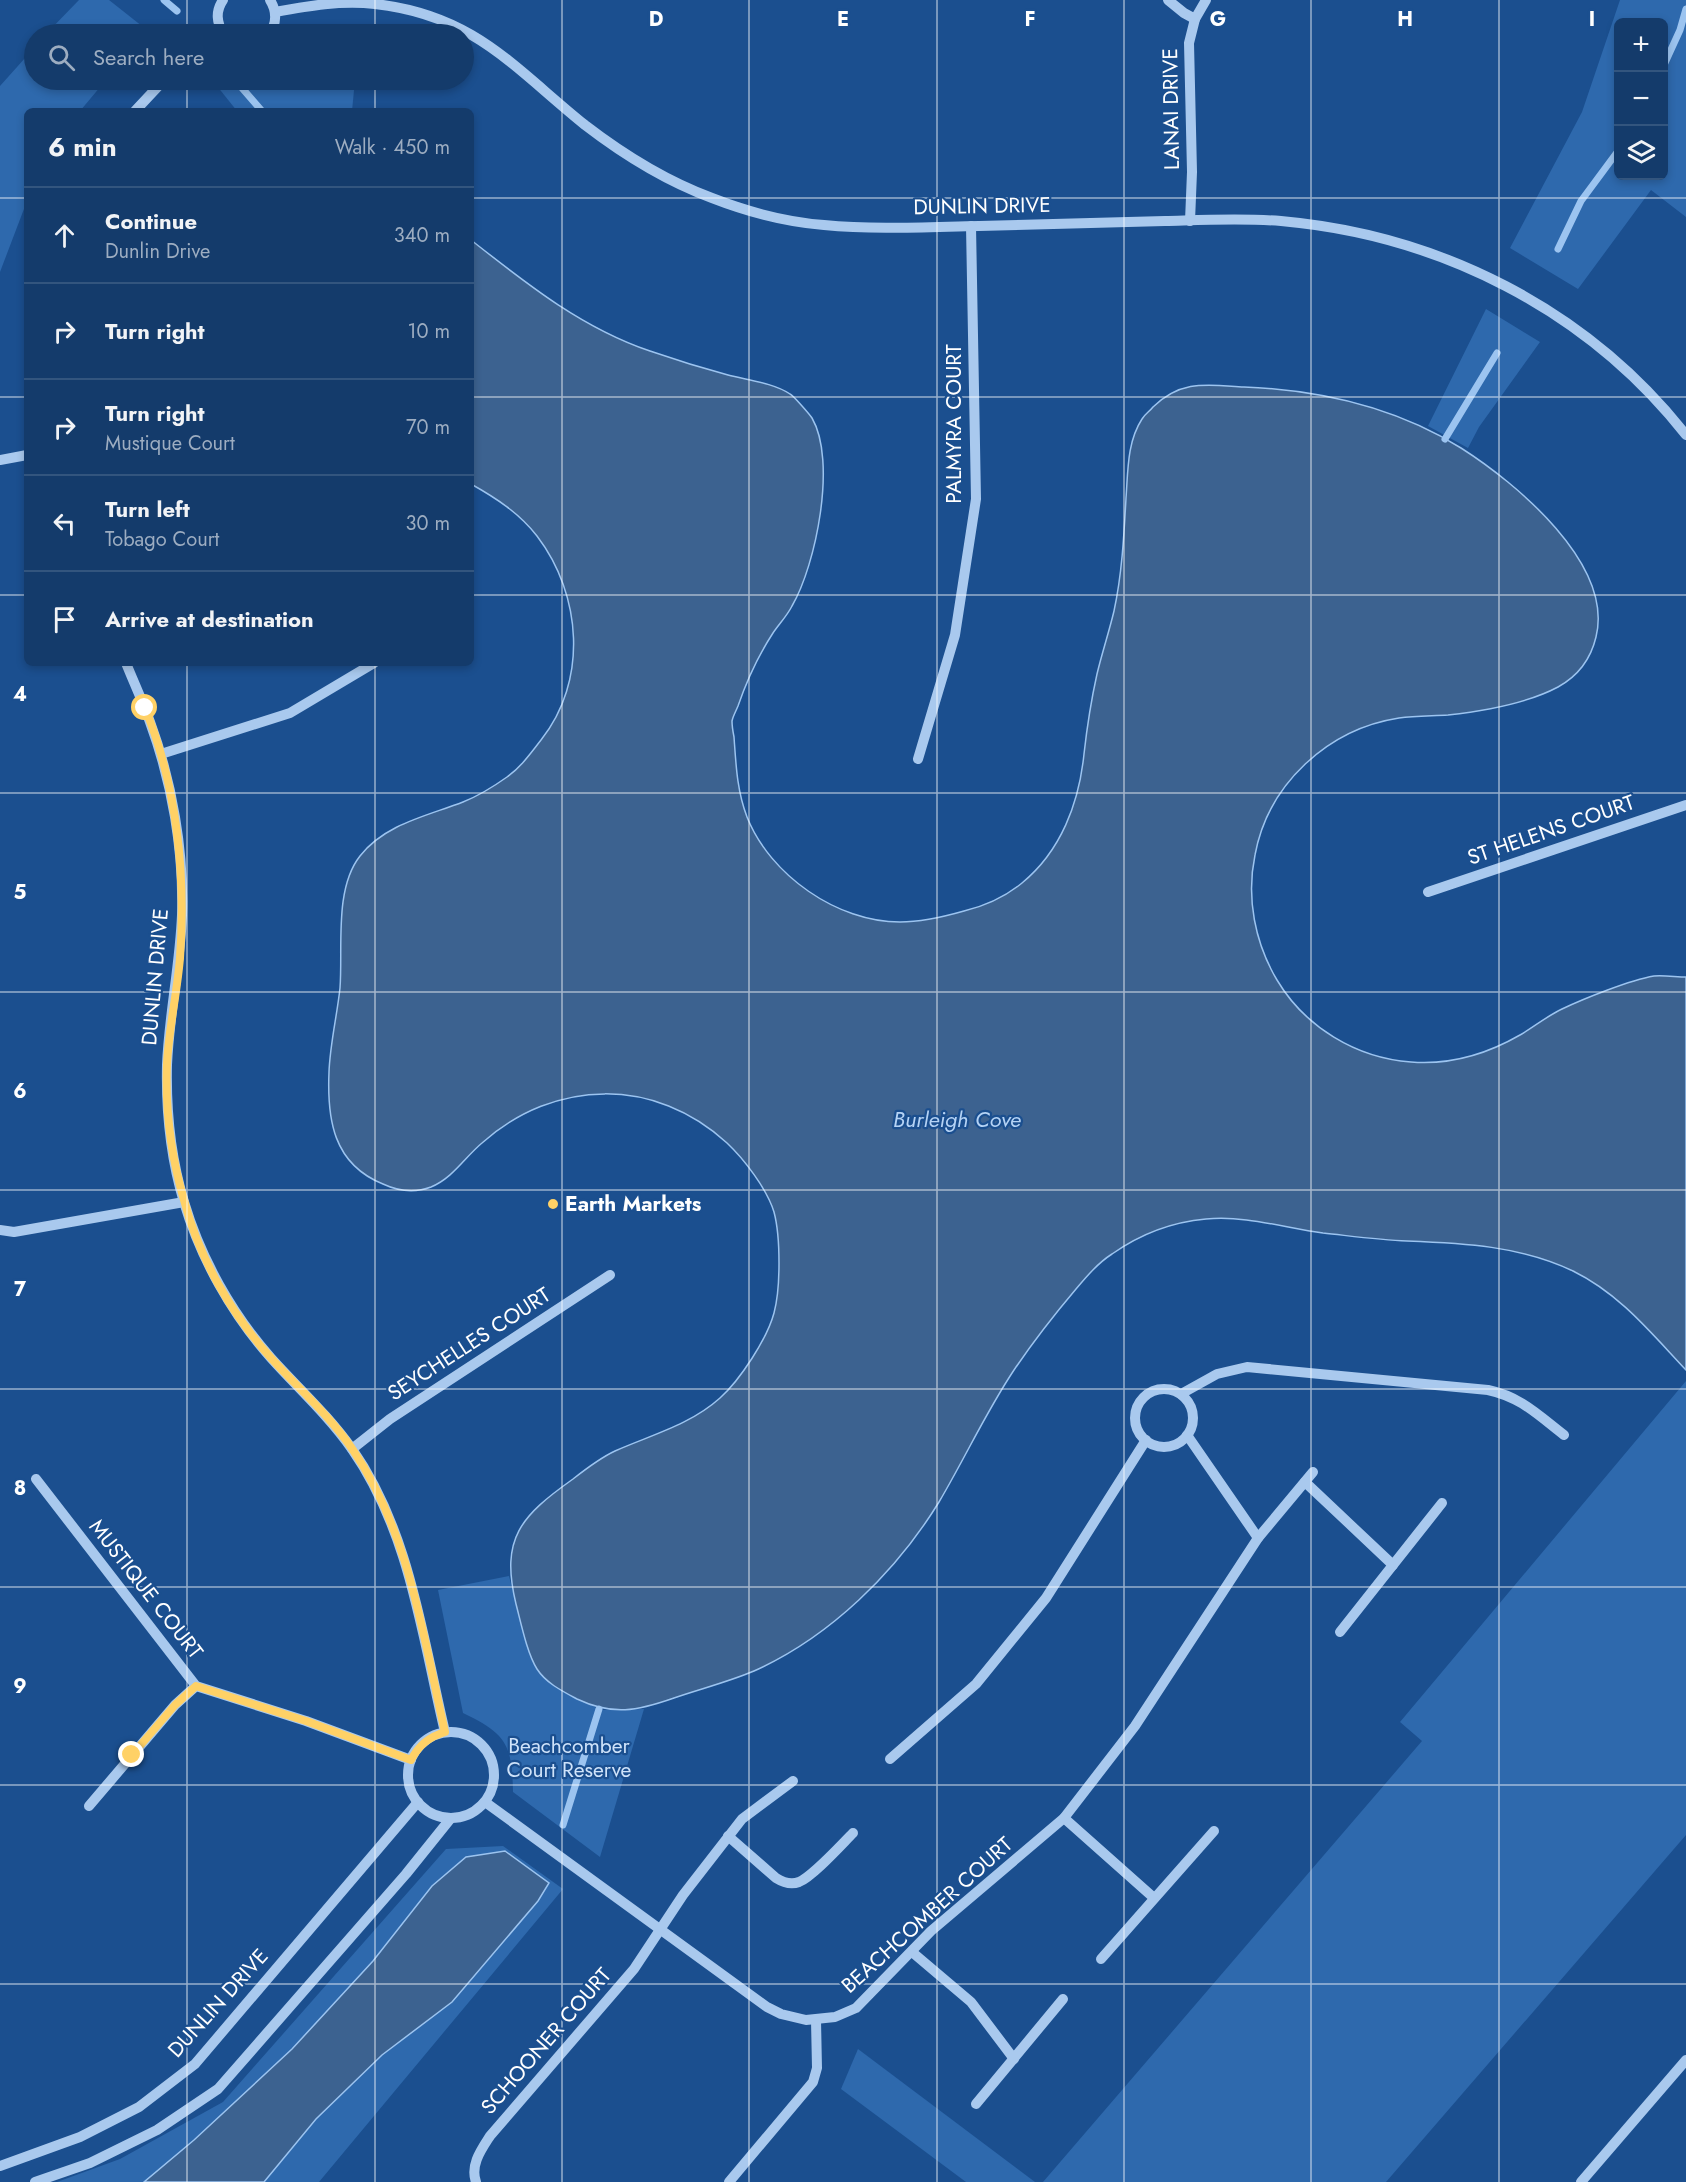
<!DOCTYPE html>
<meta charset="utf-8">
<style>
body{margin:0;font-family:Jost,sans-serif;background:#1d4271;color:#f1f3f6}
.controls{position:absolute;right:18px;top:18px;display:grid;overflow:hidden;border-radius:9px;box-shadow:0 3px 9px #0003}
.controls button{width:54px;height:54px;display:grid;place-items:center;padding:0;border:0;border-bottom:2px solid #33557e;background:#143b6b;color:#f1f3f6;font:30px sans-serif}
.stop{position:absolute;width:18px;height:18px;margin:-14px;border:4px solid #ffd166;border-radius:50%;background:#fff}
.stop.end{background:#ffd166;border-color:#fff;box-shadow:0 2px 6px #0008}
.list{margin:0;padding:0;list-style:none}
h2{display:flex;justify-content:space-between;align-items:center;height:78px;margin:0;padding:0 24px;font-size:26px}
h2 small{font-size:20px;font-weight:400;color:#9dadc1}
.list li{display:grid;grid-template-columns:39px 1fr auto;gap:18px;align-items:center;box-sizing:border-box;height:96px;padding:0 24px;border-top:2px solid #33557e}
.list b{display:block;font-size:22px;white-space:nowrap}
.list p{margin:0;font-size:20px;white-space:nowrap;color:#9dadc1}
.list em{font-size:20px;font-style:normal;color:#9dadc1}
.icon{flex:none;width:33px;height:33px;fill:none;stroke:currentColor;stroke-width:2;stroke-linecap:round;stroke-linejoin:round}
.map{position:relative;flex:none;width:1686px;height:2182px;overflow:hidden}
.search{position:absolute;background:#143b6b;box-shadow:0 3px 9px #0003;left:24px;top:24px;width:450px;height:66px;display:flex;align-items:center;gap:15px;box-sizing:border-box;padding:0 21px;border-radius:33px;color:#9dadc1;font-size:22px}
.panel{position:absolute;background:#143b6b;box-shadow:0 3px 9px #0003;left:24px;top:108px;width:450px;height:558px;border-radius:9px}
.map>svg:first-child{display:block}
.green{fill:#2e69ad;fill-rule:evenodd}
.water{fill:#3c6290;stroke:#9cc4f0;stroke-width:1.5}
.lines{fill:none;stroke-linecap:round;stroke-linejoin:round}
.stream{stroke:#9cc4f0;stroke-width:7}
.minor{stroke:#a9c9ee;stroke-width:10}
.route{stroke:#ffd166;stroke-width:8}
.grid{fill:none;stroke:#fff;stroke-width:1.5;stroke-opacity:0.55}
.poi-dot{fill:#ffd166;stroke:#1b4f8f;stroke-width:2}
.labels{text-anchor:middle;stroke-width:4.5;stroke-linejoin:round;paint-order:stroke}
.street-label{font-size:21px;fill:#fff;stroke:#1b4f8f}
.poi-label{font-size:21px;font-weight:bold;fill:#fff;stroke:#1b4f8f;text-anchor:start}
.park-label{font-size:21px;fill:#cfe3fa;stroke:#1b4f8f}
.water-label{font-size:22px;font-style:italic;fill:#b5d3f5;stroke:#1b4f8f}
.grid-label{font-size:20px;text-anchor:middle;font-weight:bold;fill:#fff;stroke:#1b4f8f;stroke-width:4.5;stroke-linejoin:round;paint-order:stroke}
</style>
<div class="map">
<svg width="1686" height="2182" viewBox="0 0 1686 2182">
<rect width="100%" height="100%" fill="#1b4f8f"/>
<g class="green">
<polygon points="79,0 109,0 152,34 46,34"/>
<path d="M1620,0H1686V217L1651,190L1578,289L1510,248L1582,112ZM1618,22H1664V176H1618Z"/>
<polygon points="34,48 34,80 106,80 80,111 27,111 27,201 0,272 0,86"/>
<polygon points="217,80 355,80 352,111 237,111 213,81"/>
<polygon points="1486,309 1540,342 1479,427 1468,448 1428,426"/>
<polygon points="1686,1381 1686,1835 1386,2182 1043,2182 1422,1741 1400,1722"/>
<path d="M509,1576L522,1627L536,1668L556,1688L601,1710L644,1709L600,1857L513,1792C512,1745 507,1734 463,1713L438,1590Z"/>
<polygon points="503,1846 563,1889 319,2182 57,2182 120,2159 223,2102 446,1849"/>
<polygon points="858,2049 1035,2182 966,2182 841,2089"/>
</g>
<g class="water">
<path d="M471,240C527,284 582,328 650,351C676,360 702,368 728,375C747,380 774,383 790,394C793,395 810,415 812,418C837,461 816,565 792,606C787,616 779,624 773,633C758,656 747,680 738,706C736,711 733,716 732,721C732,727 733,732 734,737C736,765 737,791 747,817C770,875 837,922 900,922C922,922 943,917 964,911C985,906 1005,897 1022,883C1061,851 1079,803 1084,754C1087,727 1091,701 1097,674C1102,653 1109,632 1114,611C1122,574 1124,535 1126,498C1128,471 1127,442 1142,419C1145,414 1150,411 1153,407C1182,379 1208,385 1244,387C1321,390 1395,407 1461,448C1516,483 1614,564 1596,637C1591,658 1578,676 1558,687C1526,704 1484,711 1448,715C1432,716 1415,716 1399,718C1328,729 1268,784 1255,855C1246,898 1255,943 1277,980C1305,1027 1356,1058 1411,1062C1449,1065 1487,1054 1520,1035C1534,1027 1547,1016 1562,1009C1583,999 1630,980 1654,976C1663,975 1677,977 1686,977V1370C1651,1333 1620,1294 1573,1271C1521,1246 1463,1243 1407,1241C1379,1240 1351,1236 1323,1233C1285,1228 1245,1215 1206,1219C1172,1222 1139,1235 1112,1254C1098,1263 1087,1276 1076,1289C1054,1315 1033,1342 1014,1370C986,1412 965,1458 939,1502C896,1572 830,1637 754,1671C728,1682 700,1689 674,1698C637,1711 613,1716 577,1699C562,1691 546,1683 537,1669C527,1653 521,1623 516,1604C500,1538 521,1516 573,1479C587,1468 600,1458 615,1451C651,1435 690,1425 720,1398C740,1380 767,1339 774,1313C778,1298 779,1278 779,1263C779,1247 778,1227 774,1212C767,1189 744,1159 727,1143C655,1077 555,1078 482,1143C465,1157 453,1178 431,1187C415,1193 398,1191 383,1184C333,1164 327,1119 329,1072C330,1044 337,1016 340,988C343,948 334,889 360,856C385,824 427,816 463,802C478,796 493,787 507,777C521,767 530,754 541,740C588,681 582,595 537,536C519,513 496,498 471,484Z"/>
<polygon points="505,1851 549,1883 538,1901 452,2002 382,2055 316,2119 264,2182 144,2182 194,2140 292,2049 373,1961 432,1886 466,1857"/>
</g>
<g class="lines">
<g class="stream">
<polyline points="164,0 177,11"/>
<polyline points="1664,65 1680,30 1686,9"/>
<polyline points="235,80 262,111"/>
<polyline points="1558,249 1581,201 1618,151"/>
<polyline points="1445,439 1497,353"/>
<polyline points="563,1825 599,1709"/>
</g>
<g class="minor">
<path d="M223,0C215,12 217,22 223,34"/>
<polyline points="1168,0 1184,13 1195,19"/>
<path d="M275,12C308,6 341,0 375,4C474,15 513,67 585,125C624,155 666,181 712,198C748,212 786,222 824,225C875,230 928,227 979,226C1041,224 1103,223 1165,221C1203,220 1242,218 1281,221C1439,235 1587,309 1686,435"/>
<path d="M269,34C277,24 277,11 270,0"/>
<polyline points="135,111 164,80"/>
<polyline points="1190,221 1192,172 1189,43 1195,19 1206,0"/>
<polyline points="0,460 27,455"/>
<path d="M126,663C134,683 143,702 150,722C172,782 184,851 182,915C180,966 169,1015 167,1065C166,1110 171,1159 184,1202C201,1259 232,1314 271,1358C298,1388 328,1415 352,1449C410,1532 422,1636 445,1732"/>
<polyline points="161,754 290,713 374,663"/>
<polyline points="918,759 955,635 976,499 971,226"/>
<polyline points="1428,892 1686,805"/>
<polyline points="0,1230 14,1232 184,1202"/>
<circle cx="1164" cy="1418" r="29"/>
<path d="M1181,1394L1217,1374L1247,1367L1488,1390C1521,1397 1538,1415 1564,1435"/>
<polyline points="1187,1435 1258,1538"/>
<polyline points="352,1449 390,1419 610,1275"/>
<polyline points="36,1479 196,1686 306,1721 411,1760"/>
<polyline points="1305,1482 1393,1565"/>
<polyline points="1340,1632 1442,1503"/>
<circle cx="451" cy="1775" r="43"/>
<polyline points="890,1759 976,1684 1046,1598 1146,1440"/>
<polyline points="485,1802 767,2007 781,2014 806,2020 835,2017 856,2008 931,1931 1064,1818 1135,1726 1258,1538 1313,1472"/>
<polyline points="89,1806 175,1705 196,1686"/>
<polyline points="1064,1818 1154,1898"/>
<path d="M728,1836L776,1878C784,1883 791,1885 799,1882C813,1876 841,1845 853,1833"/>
<polyline points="912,1952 971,2002 1014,2059"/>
<polyline points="1101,1959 1214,1831"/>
<polyline points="976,2104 1063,1999"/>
<polyline points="0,2166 80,2137 139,2107 195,2064 418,1802"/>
<polyline points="35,2182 90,2163 157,2130 218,2089 406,1874 451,1818"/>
<path d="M476,2182C470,2165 481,2150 490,2136L634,1969L683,1895L742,1819L793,1781"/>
<polyline points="729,2182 813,2082 817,2068 816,2020"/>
<polyline points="1581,2182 1686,2060"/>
</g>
</g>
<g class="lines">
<path class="route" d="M132,1755L175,1705L196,1686L306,1721L411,1760C419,1745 429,1737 445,1732C423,1636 410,1534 353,1450C330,1416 299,1389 272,1359C232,1315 199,1258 184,1200C171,1156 165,1109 167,1063C169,1028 177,993 180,958C186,875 177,786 145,708"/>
</g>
<path class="grid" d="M187,0V34M375,0V34M562,0V2182M749,0V2182M937,0V2182M1124,0V2182M1311,0V2182M1499,0V2182M187,80V111M375,80V111M0,198H27M471,198H1686M0,397H27M471,397H1686M0,595H27M471,595H1686M187,663V2182M375,663V2182M0,793H1686M0,992H1686M0,1190H1686M0,1389H1686M0,1587H1686M0,1785H1686M0,1984H1686"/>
<circle class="poi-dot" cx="553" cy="1204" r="6"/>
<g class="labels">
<g class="street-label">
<text transform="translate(1171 109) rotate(-91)" y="7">LANAI DRIVE</text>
<text transform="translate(982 206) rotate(-1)" y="7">DUNLIN DRIVE</text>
<text transform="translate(954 424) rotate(-90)" y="7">PALMYRA COURT</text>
<text transform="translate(1551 830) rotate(-19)" y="7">ST HELENS COURT</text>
<text transform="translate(155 977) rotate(-85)" y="7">DUNLIN DRIVE</text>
<text transform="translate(469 1344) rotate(-33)" y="7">SEYCHELLES COURT</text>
<text transform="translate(146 1589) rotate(52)" y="7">MUSTIQUE COURT</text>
<text transform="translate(927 1915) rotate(-42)" y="7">BEACHCOMBER COURT</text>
<text transform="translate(218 2003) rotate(-48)" y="7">DUNLIN DRIVE</text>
<text transform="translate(546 2041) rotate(-49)" y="7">SCHOONER COURT</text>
</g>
<g class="poi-label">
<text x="565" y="1211">Earth Markets</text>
</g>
<g class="park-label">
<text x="569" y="1753">Beachcomber<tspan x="569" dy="24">Court Reserve</tspan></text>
</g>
<g class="water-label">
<text x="957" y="1127">Burleigh Cove</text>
</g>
</g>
<g class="grid-label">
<text x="656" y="26">D</text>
<text x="843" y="26">E</text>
<text x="1030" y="26">F</text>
<text x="1218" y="26">G</text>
<text x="1405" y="26">H</text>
<text x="1592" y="26">I</text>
<text x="20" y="701">4</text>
<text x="20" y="899">5</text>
<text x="20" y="1098">6</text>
<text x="20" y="1296">7</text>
<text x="20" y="1495">8</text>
<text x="20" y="1693">9</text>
</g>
</svg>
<div class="controls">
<button>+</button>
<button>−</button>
<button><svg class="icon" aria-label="layers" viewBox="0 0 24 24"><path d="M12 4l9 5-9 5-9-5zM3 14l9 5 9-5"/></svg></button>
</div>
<div class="stop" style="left:145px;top:708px"></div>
<div class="stop end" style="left:132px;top:1755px"></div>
<div class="search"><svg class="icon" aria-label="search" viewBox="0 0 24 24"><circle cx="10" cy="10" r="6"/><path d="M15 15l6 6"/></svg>Search here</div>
<section class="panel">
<h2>6 min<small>Walk · 450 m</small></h2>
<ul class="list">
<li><svg class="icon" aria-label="ahead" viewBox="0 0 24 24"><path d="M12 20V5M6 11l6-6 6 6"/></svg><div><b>Continue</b><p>Dunlin Drive</p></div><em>340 m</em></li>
<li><svg class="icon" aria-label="right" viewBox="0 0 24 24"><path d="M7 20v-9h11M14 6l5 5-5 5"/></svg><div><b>Turn right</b></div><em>10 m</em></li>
<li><svg class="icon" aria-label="right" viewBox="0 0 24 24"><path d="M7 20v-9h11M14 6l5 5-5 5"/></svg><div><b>Turn right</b><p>Mustique Court</p></div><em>70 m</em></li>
<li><svg class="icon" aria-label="left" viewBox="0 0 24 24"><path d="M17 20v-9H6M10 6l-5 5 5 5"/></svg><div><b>Turn left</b><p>Tobago Court</p></div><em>30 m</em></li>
<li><svg class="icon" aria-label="arrive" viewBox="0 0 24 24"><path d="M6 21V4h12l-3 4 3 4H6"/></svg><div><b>Arrive at destination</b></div></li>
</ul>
</section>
</div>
